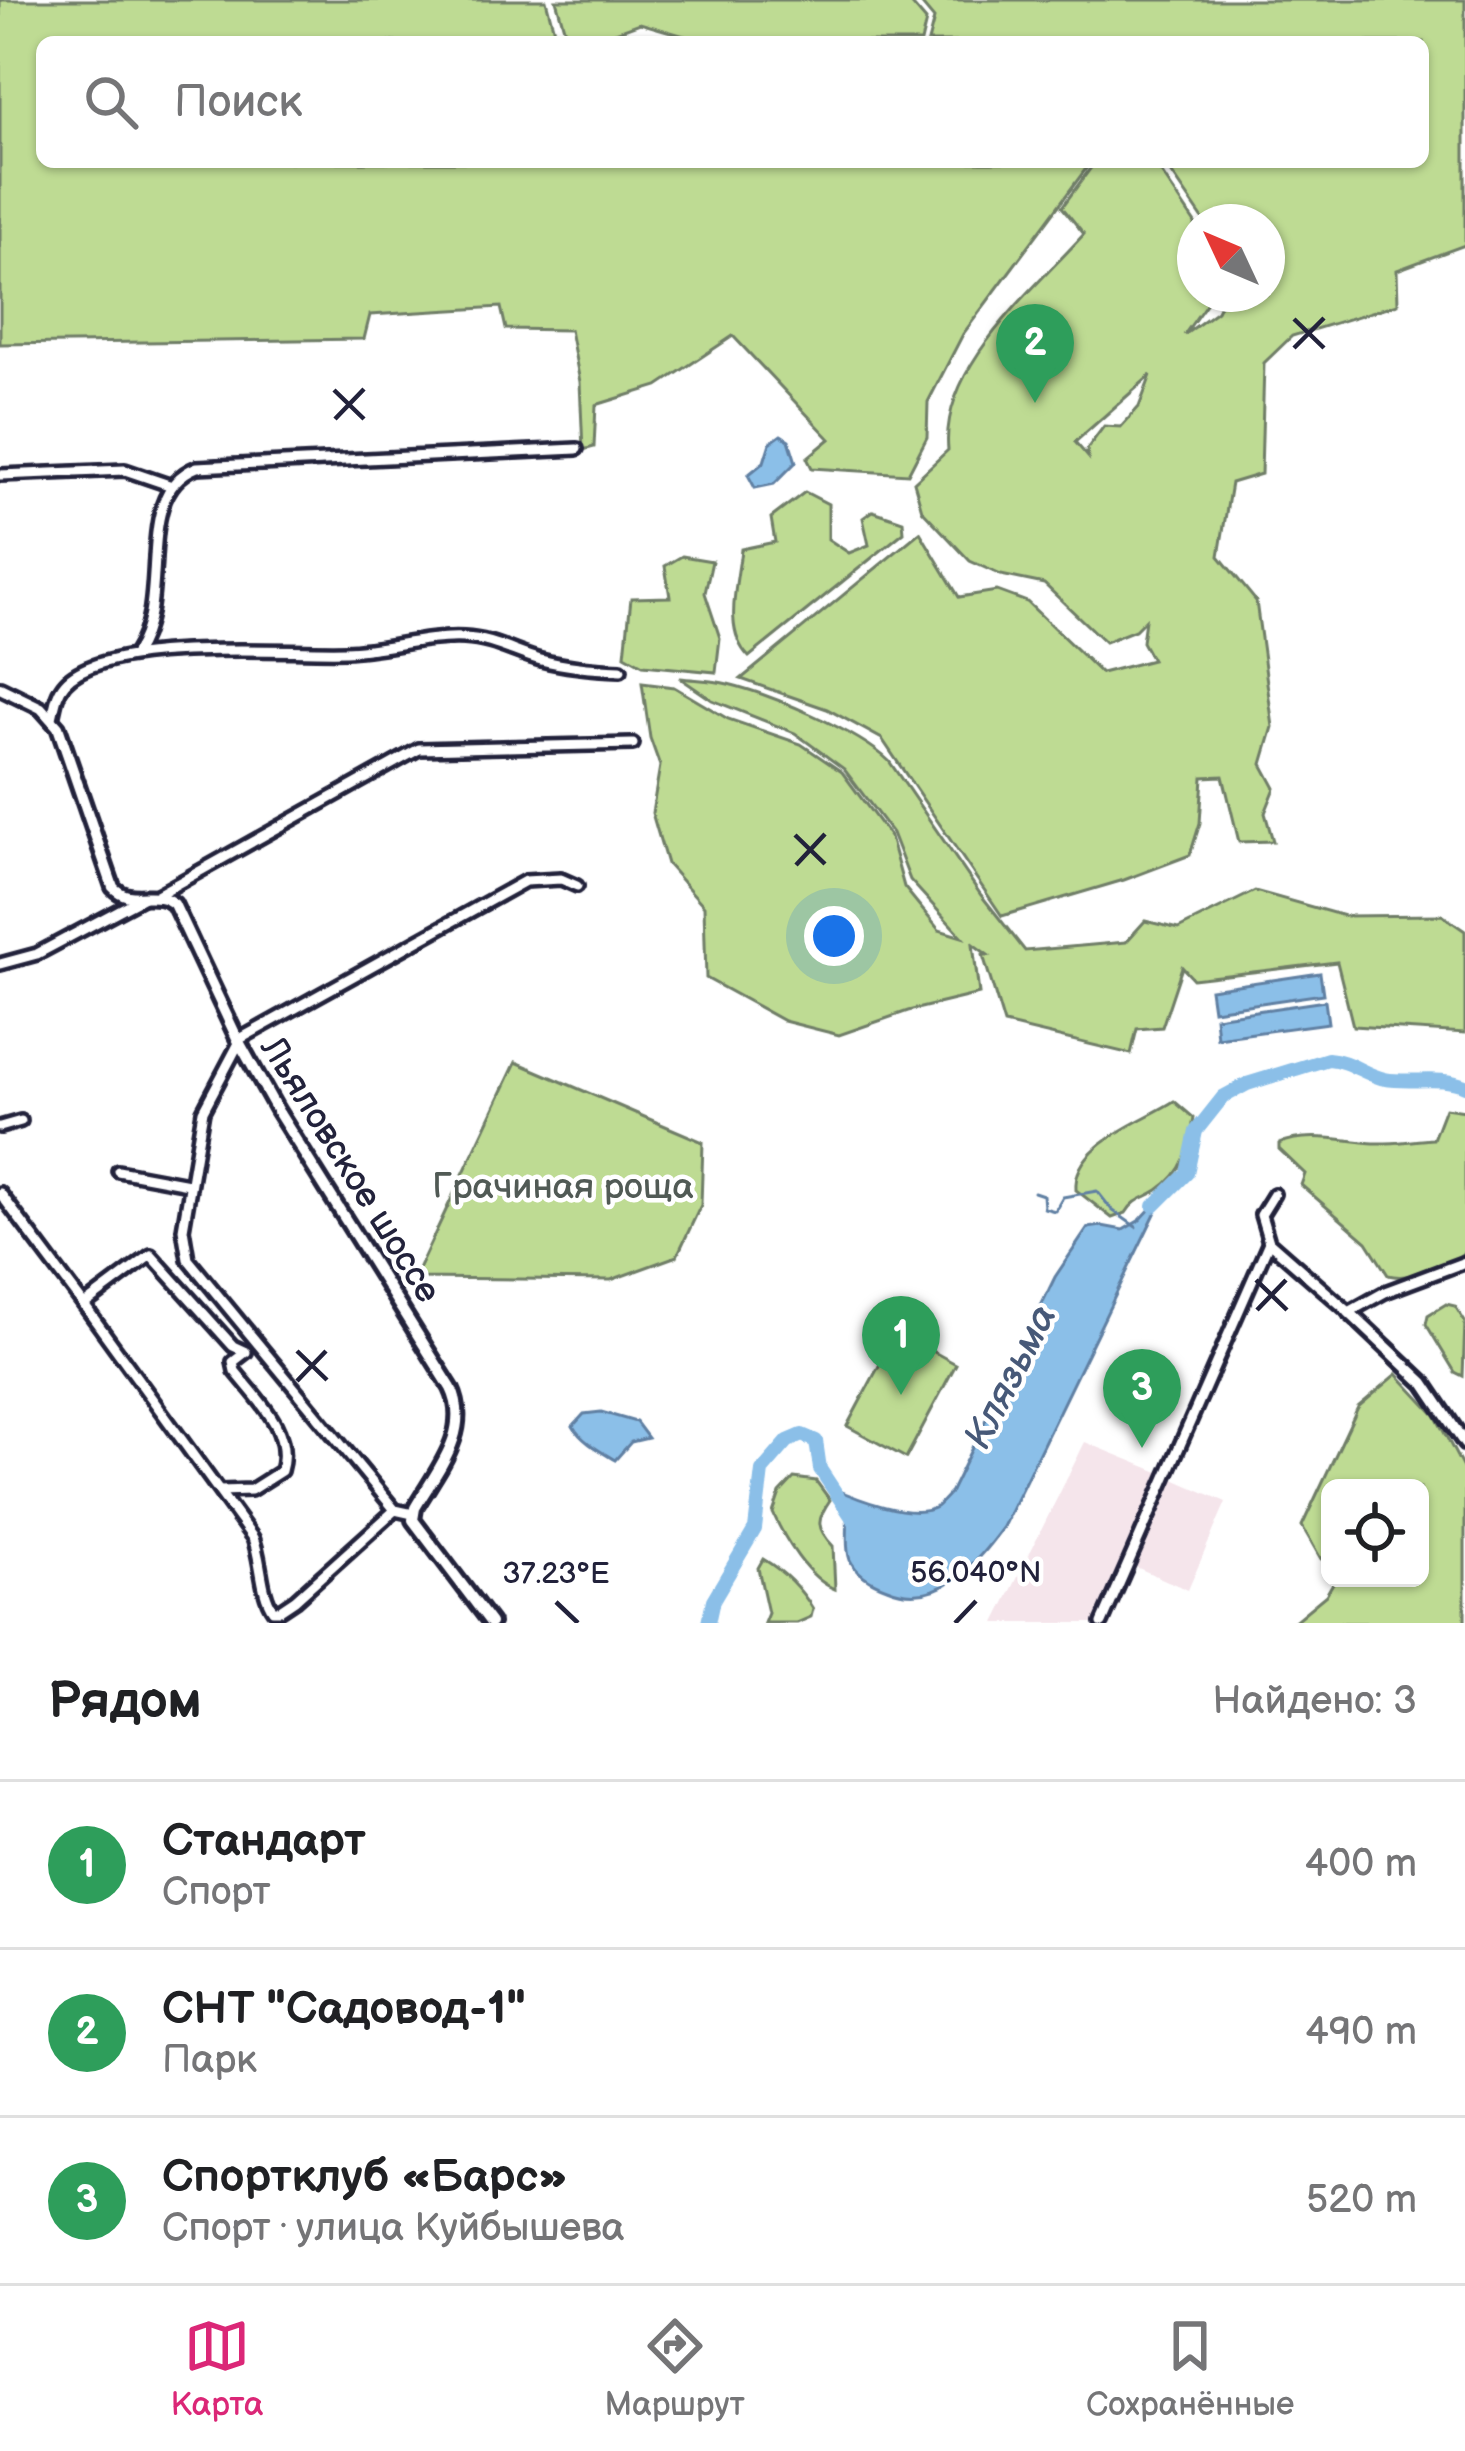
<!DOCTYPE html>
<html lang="ru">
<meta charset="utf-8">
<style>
body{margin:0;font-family:"Balsamiq Sans",sans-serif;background:#f2f2f2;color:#202124}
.controls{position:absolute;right:36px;bottom:36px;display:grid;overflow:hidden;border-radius:18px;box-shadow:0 3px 9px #0004}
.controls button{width:108px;height:108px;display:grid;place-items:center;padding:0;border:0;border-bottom:3px solid #e0e0e0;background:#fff;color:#202124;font:60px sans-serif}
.compass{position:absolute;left:1177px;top:204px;width:108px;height:108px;border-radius:50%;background:#fff;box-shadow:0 3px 9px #0004;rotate:314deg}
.you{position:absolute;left:834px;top:936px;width:42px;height:42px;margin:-30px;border:9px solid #fff;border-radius:50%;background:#1a73e8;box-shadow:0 0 0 18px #1a73e833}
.badge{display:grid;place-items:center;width:78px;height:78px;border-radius:50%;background:#db2777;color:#fff;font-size:39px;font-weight:700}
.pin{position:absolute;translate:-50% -99px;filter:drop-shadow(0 3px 6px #0008)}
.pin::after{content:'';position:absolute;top:63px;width:42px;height:36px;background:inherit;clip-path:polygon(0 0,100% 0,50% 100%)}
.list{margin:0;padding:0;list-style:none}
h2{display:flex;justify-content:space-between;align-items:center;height:156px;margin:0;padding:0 48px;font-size:51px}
h2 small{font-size:39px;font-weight:400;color:#757577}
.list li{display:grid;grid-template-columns:78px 1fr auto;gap:36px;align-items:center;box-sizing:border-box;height:168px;padding:0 48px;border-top:3px solid #e0e0e0}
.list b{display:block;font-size:45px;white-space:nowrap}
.list p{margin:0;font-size:39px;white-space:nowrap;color:#757577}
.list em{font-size:39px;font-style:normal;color:#757577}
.icon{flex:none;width:66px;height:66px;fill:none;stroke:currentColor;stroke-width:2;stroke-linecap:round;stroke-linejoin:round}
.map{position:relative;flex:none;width:1465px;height:1623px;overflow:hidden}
.search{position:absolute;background:#fff;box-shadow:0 3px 9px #0004;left:36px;right:36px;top:36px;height:132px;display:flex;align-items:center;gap:30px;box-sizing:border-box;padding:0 42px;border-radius:18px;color:#757577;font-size:45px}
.sheet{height:660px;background:#fff}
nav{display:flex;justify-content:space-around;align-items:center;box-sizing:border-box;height:168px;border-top:3px solid #e0e0e0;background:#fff;font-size:33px;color:#757577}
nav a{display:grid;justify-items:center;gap:6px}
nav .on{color:#db2777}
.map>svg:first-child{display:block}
.built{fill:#f5e5eb}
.green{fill:#bedb93;stroke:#707e67;stroke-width:3;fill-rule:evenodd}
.water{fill:#8bbfe8;stroke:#6180a3;stroke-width:3}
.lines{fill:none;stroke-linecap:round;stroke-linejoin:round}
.stream{stroke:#6180a3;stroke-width:3}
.river{stroke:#8bbfe8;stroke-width:14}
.minor-casing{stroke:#22223b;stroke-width:18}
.tertiary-casing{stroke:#22223b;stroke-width:20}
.minor{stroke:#fff;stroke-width:9}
.tertiary{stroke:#fff;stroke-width:10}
.ticks{fill:none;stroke:#22223b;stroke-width:4.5}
.labels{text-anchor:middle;stroke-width:9;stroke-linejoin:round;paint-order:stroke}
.street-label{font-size:36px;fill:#22223b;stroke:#fff}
.park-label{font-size:36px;fill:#515a55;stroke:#fff}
.water-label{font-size:39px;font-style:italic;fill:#475978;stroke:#fff}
.ticks-label{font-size:30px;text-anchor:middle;fill:#22223b;stroke:#fff;stroke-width:9;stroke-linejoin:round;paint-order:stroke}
</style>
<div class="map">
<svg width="1465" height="1623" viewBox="0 0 1465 1623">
<rect width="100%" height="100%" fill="#fff"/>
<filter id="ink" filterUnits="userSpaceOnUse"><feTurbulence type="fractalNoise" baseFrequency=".00833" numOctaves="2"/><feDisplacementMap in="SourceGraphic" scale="24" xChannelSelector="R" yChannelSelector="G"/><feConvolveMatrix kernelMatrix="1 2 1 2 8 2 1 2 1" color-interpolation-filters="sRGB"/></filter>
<g filter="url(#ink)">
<g class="built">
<polygon points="1085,1442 1161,1473 1094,1623 995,1623"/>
<polygon points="1174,1479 1226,1502 1188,1590 1136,1567"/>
</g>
<g class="green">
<polygon points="0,0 546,0 557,42 42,42 42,162 1091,162 963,334 928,402 927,437 908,474 812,468 807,458 830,439 733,336 658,386 596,405 594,447 583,450 580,382 570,330 506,329 501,307 370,315 364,339 0,344"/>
<polygon points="556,0 908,0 926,21 921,42 705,42 640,23 588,42 568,42"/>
<path d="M918,0H1465V245L1397,270L1398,304L1292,336L1264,363L1261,474L1231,483L1219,556L1256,601L1273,727L1262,764L1275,788L1265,813L1273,841L1239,842L1223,776L1203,777L1200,823L1190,855L1124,880L1002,916L882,739L827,709L741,679L920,532L959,597L997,591L1027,602L1101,673L1152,660L1142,642L1145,620L1135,630L1105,642L1044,584L1001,575L970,561L922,510L914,482L948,450C940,367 1032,292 1084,234L1062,207L1095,162H1154L1195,223V294H1213L1184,335L1217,311L1225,294H1267V222H1205L1164,162H1423V42H928L934,19ZM1151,375L1139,407L1121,427L1104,426L1087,449L1088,457L1075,442Z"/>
<path d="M805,492L828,504V539L849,553L869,545L863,518L873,511L903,521L904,532L749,657C722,630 738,582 741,549L775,542L771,518Z"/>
<polygon points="682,556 712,561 705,593 720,638 716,672 643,665 625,655 631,598 670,597 665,566"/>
<path d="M680,678C696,680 713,680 728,684C770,694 858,731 889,761L981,895L1025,951L1126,942L1145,921L1178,929L1255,891L1344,916L1442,915L1465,931V1033L1353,1026L1337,962L1193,979L1182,967L1162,1027L1137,1029L1131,1054L1004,1024L983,955H988L973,944L979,994L908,1011L839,1035L784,1021L706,978L704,906L667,864L652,813L660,766L650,738L642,683L674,687L728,719L801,744L842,772L890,837L904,887L939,930L962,937L910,880L892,833L844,769L795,733L712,700Z"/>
<polygon points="516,1062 703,1142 701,1205 677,1256 611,1280 414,1278"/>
<path d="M1174,1101L1194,1118C1189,1148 1185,1172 1158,1190C1144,1199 1135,1198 1126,1213L1112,1218L1076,1190C1072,1144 1142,1122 1174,1101Z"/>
<path d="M1445,1108L1465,1111V1252C1448,1266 1410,1281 1388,1275L1367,1242L1301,1185L1305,1174L1279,1149V1144C1306,1131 1346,1141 1374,1143C1393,1144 1414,1140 1433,1139Z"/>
<polygon points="1446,1304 1455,1306 1465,1322 1463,1376 1455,1372 1426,1324 1428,1315"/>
<polygon points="897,1332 956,1364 906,1458 847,1426"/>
<polygon points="1397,1374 1435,1415 1465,1472 1465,1623 1292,1623 1326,1595 1336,1578 1420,1578 1420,1488 1330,1488 1330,1564 1321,1559 1302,1526 1358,1407"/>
<path d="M794,1478L816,1481L830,1500C816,1520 816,1528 833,1546L835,1589C808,1579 784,1538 773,1513L780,1493Z"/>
<path d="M763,1559C783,1571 801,1589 813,1609L811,1617L797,1623H764L768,1613L758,1568Z"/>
</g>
<g class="water">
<polygon points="781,435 789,440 796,462 774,484 755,488 748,475 764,462 770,443"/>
<polygon points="1320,973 1323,994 1213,1010 1210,989"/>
<polygon points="1325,1001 1328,1023 1217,1038 1215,1017"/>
<path d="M1165,1193L1003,1527C976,1563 939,1610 887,1588C873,1583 857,1574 850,1560C844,1544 850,1527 846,1512C843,1504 836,1495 831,1487C855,1498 912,1521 936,1507C937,1507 949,1494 950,1493L1055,1277L1088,1228L1102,1226L1123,1230L1140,1220Z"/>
<path d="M601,1412L636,1422L648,1438L631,1442L615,1460C600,1451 581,1441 573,1426L584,1414Z"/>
</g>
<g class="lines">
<polyline class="stream" points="1034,1192 1043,1195 1044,1208 1055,1211 1063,1197 1097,1191 1112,1210 1136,1227"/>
<g class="river">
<path d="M1154,1206L1187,1173L1196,1131L1223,1097L1247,1084L1328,1059C1349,1060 1365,1075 1385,1079C1412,1084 1439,1075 1465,1086"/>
<polyline points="708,1623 713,1600 755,1529 762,1471 788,1441 802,1435 816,1441 820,1469 853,1519"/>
</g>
<defs>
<g id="minor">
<polyline points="0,475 125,470 169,485"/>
<path d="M135,653C173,597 131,493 197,467L577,449"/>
<path d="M52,718C55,706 56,693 65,683C106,637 282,653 345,651C385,650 424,636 464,638C492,639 515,653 541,660C568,667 594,669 621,670"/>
<polyline points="157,895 419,749 633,744"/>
<polyline points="0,964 37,954 144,897"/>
<polyline points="238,1040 525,881 561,879 577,886"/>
<polyline points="239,1043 203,1111 183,1229 188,1259 395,1510 413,1514"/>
<polyline points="0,1127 21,1121"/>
<polyline points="118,1171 188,1184"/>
<path d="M0,1193L84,1305L151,1255L233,1346L246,1352L233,1362L235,1371C258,1400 293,1431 281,1471L251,1490L220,1491"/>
<polyline points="1274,1194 1261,1215 1269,1242 1349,1312 1385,1292 1465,1262"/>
<path d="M84,1305L253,1538C262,1560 260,1592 273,1610H280L295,1600L395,1510"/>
<polyline points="1102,1623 1269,1242"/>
</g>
<g id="tertiary">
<path d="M0,688L41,708L58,727L113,887C131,907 155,887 174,904L238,1040L277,1110L451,1388C472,1431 437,1470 415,1508L413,1520L491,1623"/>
<polyline points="1349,1312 1424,1383 1465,1444"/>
</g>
</defs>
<use href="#minor" class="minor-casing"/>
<use href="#tertiary" class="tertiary-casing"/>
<use href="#minor" class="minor"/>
<use href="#tertiary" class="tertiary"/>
</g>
</g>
<path class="ticks" d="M1294,319L1324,348M1294,348L1324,318M334,390L364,419M335,419L364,389M795,835L825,864M796,865L825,834M1256,1280L1287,1310M1257,1310L1286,1280M297,1351L327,1380M297,1381L326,1351M556,1602L578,1623M955,1623L976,1601"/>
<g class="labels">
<g class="street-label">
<text transform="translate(352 1169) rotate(58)" y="13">Льяловское шоссе</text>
</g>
<g class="park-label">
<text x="563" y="1198">Грачиная роща</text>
</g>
<g class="water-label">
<text transform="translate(1009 1376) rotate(-63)" y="14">Клязьма</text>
</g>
</g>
<g class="ticks-label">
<text x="976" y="1582">56.040°N</text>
<text x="556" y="1583">37.23°E</text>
</g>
</svg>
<div class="controls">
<button><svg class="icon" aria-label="locate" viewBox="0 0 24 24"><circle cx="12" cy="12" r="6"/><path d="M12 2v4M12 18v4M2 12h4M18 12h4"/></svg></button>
</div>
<svg class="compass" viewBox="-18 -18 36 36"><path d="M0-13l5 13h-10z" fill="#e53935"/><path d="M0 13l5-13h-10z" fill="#757577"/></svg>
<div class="you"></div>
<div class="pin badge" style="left:901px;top:1395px;background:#2e9e5b">1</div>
<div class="pin badge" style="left:1035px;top:403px;background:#2e9e5b">2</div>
<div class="pin badge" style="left:1142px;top:1448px;background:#2e9e5b">3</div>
<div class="search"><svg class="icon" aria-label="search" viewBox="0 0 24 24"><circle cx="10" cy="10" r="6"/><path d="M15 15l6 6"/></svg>Поиск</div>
</div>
<section class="sheet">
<h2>Рядом<small>Найдено: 3</small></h2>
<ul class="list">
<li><span class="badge" style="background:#2e9e5b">1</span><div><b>Стандарт</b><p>Спорт</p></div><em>400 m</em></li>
<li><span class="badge" style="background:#2e9e5b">2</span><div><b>СНТ &quot;Садовод-1&quot;</b><p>Парк</p></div><em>490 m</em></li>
<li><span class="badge" style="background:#2e9e5b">3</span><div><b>Спортклуб «Барс»</b><p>Спорт · улица Куйбышева</p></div><em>520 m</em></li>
</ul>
</section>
<nav>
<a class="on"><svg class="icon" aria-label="map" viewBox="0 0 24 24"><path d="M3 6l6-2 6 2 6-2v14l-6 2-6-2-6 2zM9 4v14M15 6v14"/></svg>Карта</a>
<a><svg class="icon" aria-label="directions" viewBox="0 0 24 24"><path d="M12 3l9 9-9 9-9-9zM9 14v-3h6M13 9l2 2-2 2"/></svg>Маршрут</a>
<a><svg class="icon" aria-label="saved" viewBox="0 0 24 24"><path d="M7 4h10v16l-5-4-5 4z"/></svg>Сохранённые</a>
</nav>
